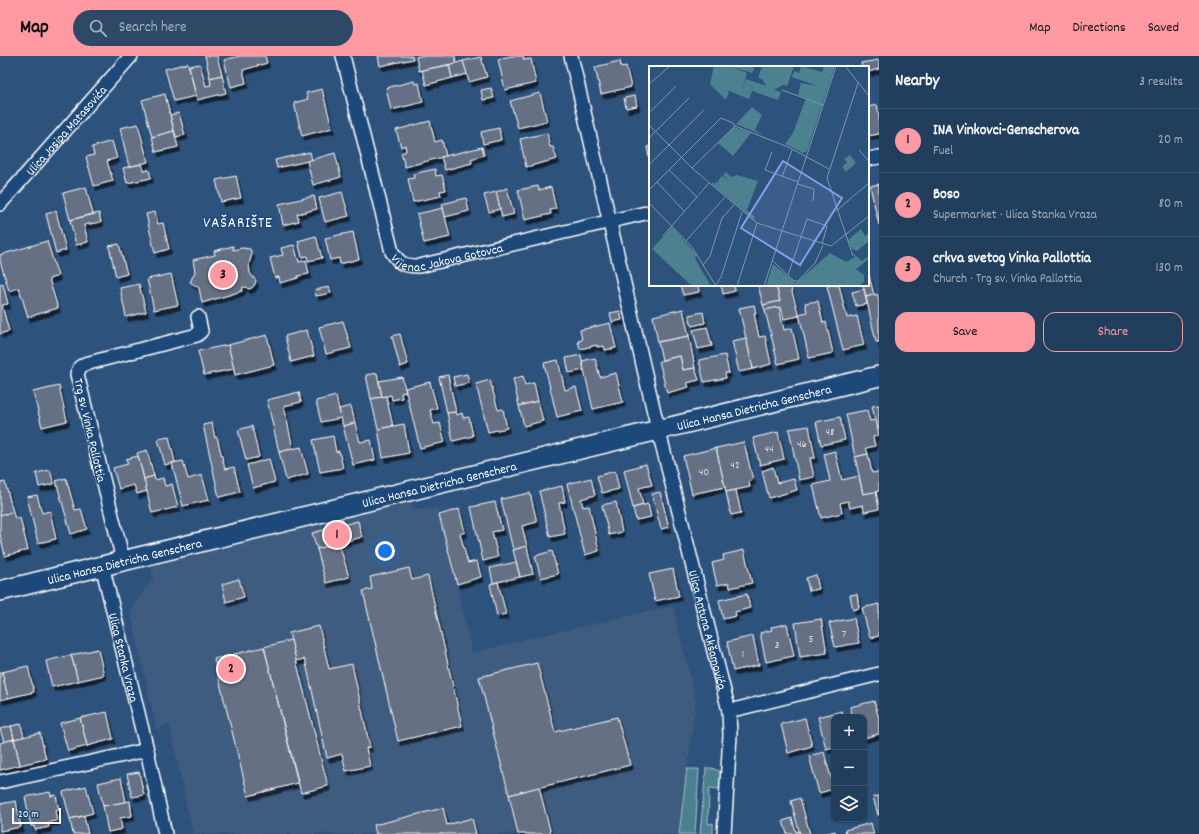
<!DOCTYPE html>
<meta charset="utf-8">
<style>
body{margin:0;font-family:Dekko,sans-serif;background:#2e4966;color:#f1f3f6}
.controls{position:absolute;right:12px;bottom:12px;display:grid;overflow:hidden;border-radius:8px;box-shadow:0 1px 3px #0004}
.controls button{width:36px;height:36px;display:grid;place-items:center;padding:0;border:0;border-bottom:1px solid #3f5772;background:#223e5d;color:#f1f3f6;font:20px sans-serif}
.scale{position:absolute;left:12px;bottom:10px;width:49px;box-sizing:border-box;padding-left:4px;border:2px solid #fff;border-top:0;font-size:11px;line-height:14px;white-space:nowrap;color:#fff;-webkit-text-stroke:3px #1f4a7a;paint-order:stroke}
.you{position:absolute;left:385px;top:495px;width:14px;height:14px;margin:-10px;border:3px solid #fff;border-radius:50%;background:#1a73e8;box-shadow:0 0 0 6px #1a73e833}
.badge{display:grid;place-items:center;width:26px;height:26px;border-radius:50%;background:#ff9aa2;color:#111;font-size:13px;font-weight:700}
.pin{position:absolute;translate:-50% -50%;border:2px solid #fff;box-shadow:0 1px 4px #0006}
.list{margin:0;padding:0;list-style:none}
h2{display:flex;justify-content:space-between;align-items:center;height:52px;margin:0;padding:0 16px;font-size:17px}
h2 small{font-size:13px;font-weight:400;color:#a2aebc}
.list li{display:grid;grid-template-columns:26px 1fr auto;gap:12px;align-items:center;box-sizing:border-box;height:64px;padding:0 16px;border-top:1px solid #3f5772}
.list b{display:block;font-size:15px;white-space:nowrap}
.list p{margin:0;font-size:13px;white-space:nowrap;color:#a2aebc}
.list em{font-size:13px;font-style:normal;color:#a2aebc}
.actions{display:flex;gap:8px;padding:12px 16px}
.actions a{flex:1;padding:9px 0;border:1px solid #ff9aa2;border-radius:12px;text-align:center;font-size:14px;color:#ff9aa2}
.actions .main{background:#ff9aa2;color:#111}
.icon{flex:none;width:22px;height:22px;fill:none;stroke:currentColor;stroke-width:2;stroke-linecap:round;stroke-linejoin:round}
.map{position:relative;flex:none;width:879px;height:778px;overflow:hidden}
header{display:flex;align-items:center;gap:24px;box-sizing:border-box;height:56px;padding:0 20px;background:#ff9aa2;color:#111}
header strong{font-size:19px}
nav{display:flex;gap:22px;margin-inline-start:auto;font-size:14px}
.search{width:280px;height:36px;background:#2e4966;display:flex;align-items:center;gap:10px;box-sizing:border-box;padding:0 14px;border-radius:22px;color:#a2aebc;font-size:15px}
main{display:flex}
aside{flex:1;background:#223e5d}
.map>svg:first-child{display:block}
.built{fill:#3e5b7f}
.green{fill:#4c818f;stroke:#a6c0c7}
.building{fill:#657085;stroke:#fff;filter:url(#shadow)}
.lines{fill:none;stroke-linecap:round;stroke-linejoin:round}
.street-casing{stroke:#fff;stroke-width:16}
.secondary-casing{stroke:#fff;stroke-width:22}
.street{stroke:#1f4a7a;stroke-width:13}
.secondary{stroke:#1f4a7a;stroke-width:19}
.labels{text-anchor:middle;stroke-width:3;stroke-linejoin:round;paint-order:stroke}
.number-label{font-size:11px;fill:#d8dbe0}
.street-label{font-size:13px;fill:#fff;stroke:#1f4a7a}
.quarter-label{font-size:15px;letter-spacing:1px;fill:#fff;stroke:#1f4a7a}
.inset-road{fill:none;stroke:#8197b0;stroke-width:1}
.view{fill:#839eea;fill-opacity:0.15;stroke:#839eea;stroke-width:2}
.inset-edge{fill:none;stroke:#fff;stroke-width:2}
</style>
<header>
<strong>Map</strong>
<div class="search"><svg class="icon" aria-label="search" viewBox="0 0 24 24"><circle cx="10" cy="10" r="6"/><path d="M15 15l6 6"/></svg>Search here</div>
<nav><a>Map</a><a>Directions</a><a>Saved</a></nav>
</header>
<main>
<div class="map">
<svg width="879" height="778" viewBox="0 0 879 778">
<defs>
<filter id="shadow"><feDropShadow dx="2.5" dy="4.5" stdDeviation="0" flood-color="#0009"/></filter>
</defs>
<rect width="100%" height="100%" fill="#2d527c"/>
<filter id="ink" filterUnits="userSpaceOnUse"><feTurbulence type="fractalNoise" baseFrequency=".025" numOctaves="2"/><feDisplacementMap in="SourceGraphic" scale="8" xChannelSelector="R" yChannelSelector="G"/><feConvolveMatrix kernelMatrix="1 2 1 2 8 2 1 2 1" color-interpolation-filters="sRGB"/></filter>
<g filter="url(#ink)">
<polygon class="built" points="412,446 413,453 418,454 431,453 437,451 457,528 472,597 543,579 673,550 696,645 679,778 193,778 169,669 165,668 157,676 130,553 144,534 153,524 152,509 248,484"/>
<g class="green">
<polygon points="706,712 712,712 721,716 720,733 709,732 708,768 713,767 713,778 700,778"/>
<polygon points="687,713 699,713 695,778 679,778"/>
</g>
<g class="building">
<polygon points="205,0 217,0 222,19 210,22"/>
<polygon points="240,0 265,0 267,7 243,14 246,27 231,31 224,4"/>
<polygon points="378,0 412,0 413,3 380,10"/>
<polygon points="419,0 455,0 456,7 419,15 416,1"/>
<polygon points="511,0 523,0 524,4 531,3 536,27 505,34 498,3"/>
<polygon points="481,1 487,21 469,26 463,5"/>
<polygon points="879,4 879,13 868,16 868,11 862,11 861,7"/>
<polygon points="463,5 467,18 452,22 449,9"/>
<polygon points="620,5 621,11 626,10 631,31 601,38 595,11"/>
<polygon points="188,7 196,40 174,45 165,13"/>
<polygon points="200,8 206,30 211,29 210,22 222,19 226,37 197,44 189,10"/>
<polygon points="449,9 452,22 426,29 422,14"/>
<polygon points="414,25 415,28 419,27 423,46 391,54 386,32"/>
<polygon points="491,32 494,42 483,44 481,34"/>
<polygon points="322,33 332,72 302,80 294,47 308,43 306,37"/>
<polygon points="540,37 547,65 518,72 510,45"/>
<polygon points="165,38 174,75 152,81 142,44"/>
<polygon points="635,40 637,50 626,52 624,42"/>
<polygon points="877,49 879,58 879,78 868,80 868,51"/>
<polygon points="179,57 185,79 176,81 170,59"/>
<polygon points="430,65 435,86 442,84 446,100 405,111 401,97 406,95 405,89 401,91 396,74"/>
<polygon points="138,68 148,106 129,111 120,72"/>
<polygon points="499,72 501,84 483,88 481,76"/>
<polygon points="174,75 178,91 156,96 152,81"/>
<polygon points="547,77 550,91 553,91 557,103 526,111 520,83"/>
<polygon points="112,85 117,102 107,105 113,125 94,130 86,101 94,99 92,91"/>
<polygon points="650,90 650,106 647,91"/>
<polygon points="482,91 484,99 471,103 472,107 445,114 441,101"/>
<polygon points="310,96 312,104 277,112 275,104"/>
<polygon points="335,97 341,121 313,129 307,105"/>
<polygon points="142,108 144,115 149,114 151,122 127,127 123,112"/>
<polygon points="435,113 436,120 442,119 446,134 440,135 441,140 413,146 408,123 414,122 413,118"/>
<polygon points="236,120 241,142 221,146 216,124"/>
<polygon points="879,128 879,169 870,130"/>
<polygon points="538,130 539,134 551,131 556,153 550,154 551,158 525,164 518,134"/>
<polygon points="86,131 93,158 70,164 63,137"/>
<polygon points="507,132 514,158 502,161 496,136"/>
<polygon points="342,136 349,160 325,166 319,142"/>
<polygon points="496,136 500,153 489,156 484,139"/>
<polygon points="314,140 317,153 297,158 299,165 283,169 279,148"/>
<polygon points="466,142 469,155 445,161 442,148"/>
<polygon points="443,152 450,181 424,187 417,158"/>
<polygon points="56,155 66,194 56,197 46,158"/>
<polygon points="155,156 158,168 163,167 169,193 155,197 146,158"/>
<polygon points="99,157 101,166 84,169 88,186 76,189 70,164"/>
<polygon points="353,176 359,203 340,208 339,202 330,204 325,182"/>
<polygon points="316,180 322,202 308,205 307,200 302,201 298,185"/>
<polygon points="47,185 58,220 49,223 58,252 28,261 19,232 9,235 0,205 0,199"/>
<polygon points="119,188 127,218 116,221 109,190"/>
<polygon points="294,189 299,206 306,204 309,218 298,220 298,222 280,227 279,221 275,222 270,202 283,199 281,192"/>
<polygon points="233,190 233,194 242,192 250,193 252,198 249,208 250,217 256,225 255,228 252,232 248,233 246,231 243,231 242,235 202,247 199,232 190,226 195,216 193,204 215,199 214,195"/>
<polygon points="171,218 178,249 154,254 147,223"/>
<polygon points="869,219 874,239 866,241 863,229 868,229 868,220"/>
<polygon points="3,228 8,248 2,249 9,275 0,278 0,229"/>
<polygon points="139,228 146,256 126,261 120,232"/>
<polygon points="680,229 698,229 699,236 683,239"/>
<polygon points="721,229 734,229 735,235 723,238"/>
<polygon points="758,229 776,229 780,245 763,249"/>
<polygon points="776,229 790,229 799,260 784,263 781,251 765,254 763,249 780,245"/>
<polygon points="832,229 839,229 847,262 857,260 864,289 843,294 827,230"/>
<polygon points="329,231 331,237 316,240 315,234"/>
<polygon points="864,233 867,248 856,250 852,236"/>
<polygon points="877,238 879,245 879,286 876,286 866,241"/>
<polygon points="818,245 823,267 826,266 833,297 809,302 799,258 807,256 805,247"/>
<polygon points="754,249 756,257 754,257 759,281 765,280 771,308 753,313 739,252"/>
<polygon points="779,251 784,274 792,272 799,303 778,308 765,254"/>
<polygon points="683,253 689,280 658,286 653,260"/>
<polygon points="620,255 622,264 612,266 610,257"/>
<polygon points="703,256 705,267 692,270 689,259"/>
<polygon points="343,265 351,292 326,298 319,271"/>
<polygon points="610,267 616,292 605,294 604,290 597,291 597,289 580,293 578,285 582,284 580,274"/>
<polygon points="707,271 712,290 698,293 693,274"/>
<polygon points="307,274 314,300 291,306 285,280"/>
<polygon points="400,278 408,308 400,311 392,280"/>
<polygon points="267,279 274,309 235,319 228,289"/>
<polygon points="689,280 695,312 683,314 680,300 662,304 658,286"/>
<polygon points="746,282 753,313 739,316 732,285"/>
<polygon points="228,289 234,313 204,319 198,295"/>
<polygon points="581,299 584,314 569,317 566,302"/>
<polygon points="725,299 729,317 725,317 726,322 704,326 699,304"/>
<polygon points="680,300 683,314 695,312 699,324 687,327 689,331 667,337 659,305"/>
<polygon points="595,302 600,321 616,317 623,346 593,353 582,305"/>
<polygon points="558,304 565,334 576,331 582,355 557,361 544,307"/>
<polygon points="377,317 382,341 371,343 366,319"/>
<polygon points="467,318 469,327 455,330 453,321"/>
<polygon points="448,319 456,356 447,357 439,321"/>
<polygon points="523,320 525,329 534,327 538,345 519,350 513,323"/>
<polygon points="402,321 406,336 401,337 402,342 392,344 391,339 382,341 379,325"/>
<polygon points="490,324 498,354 503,353 507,372 488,376 476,328"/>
<polygon points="430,326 437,352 430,354 434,368 440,367 445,386 420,392 405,332"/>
<polygon points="59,330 67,365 42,371 33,336"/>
<polygon points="299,336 301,346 284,350 293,393 279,396 267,344"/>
<polygon points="336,340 341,362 321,366 316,345"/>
<polygon points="386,340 393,370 378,373 371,343"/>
<polygon points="538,345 543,365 524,370 519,350"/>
<polygon points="879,349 879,373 877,373 872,350"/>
<polygon points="351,350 355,367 343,370 339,353"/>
<polygon points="867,354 870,365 876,364 879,379 873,381 875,390 866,392 868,398 855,401 846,358"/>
<polygon points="456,356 457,359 462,357 463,362 469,361 473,380 453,385 447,357"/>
<polygon points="840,361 845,384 821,389 816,366"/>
<polygon points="212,367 215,382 217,381 225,413 234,411 240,436 219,441 203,369"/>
<polygon points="355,367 360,386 371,384 375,404 353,409 343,370"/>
<polygon points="404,368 409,397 383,402 378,373"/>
<polygon points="252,370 259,401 246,404 238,374"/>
<polygon points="809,370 815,402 810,402 814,421 799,424 789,373"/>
<polygon points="778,376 784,403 760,409 753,382"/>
<polygon points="333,380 336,396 339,395 343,412 320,416 313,384"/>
<polygon points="169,381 175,406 165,409 158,383"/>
<polygon points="744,386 753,424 749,426 750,431 726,436 716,392"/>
<polygon points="301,391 308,418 286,424 279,396"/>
<polygon points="716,392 725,431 692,438 683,400"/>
<polygon points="147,394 154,420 144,423 137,397"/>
<polygon points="835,395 842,424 859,420 863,438 876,435 879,453 864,456 863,449 850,452 848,445 840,447 842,457 821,462 813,429 830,425 824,398"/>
<polygon points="868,398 872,417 879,416 879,435 863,438 855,401"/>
<polygon points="138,400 147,435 137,438 134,429 119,433 113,412 128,408 126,403"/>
<polygon points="269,403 275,426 253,432 247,409"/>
<polygon points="183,405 188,423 202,419 209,444 183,450 172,407"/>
<polygon points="646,408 652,429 639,432 643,449 633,452 624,414"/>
<polygon points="773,411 777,427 794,423 797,434 769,442 762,415"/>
<polygon points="50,414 54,428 39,431 36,417"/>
<polygon points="615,415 619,433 602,437 597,420"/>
<polygon points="154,420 155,424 163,422 165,430 172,428 178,451 152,457 144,423"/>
<polygon points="66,422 75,454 81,453 87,473 71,478 56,425"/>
<polygon points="591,422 595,439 581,443 583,451 589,450 599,495 585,499 567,428"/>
<polygon points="5,426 13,456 0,459 0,427"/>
<polygon points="562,430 565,446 559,447 565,478 550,481 539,435"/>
<polygon points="736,434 741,457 731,459 726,436"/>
<polygon points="660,436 669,471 661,473 652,438"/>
<polygon points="530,437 537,466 522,470 527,490 513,494 501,443"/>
<polygon points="37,439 42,457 50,455 56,483 38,487 27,441"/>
<polygon points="495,446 502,474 492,476 498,501 483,505 471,451"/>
<polygon points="616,446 622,476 609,479 602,449"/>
<polygon points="648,448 651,461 636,464 633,452"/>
<polygon points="459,453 465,476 460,478 468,507 477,505 481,521 457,528 439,459"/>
<polygon points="13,456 15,463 20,462 28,494 5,500 0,478 0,459"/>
<polygon points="358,465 362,481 317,493 312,477"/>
<polygon points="339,487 349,521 326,527 317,493"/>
<polygon points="527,490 533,518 520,521 513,494"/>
<polygon points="744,494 752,527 730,532 729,527 717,529 712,507 724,504 723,499"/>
<polygon points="552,495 558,518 541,522 535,500"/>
<polygon points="516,506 520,521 493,527 490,512"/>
<polygon points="409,512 412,524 428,520 462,670 398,685 363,535 372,533 370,521"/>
<polygon points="673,513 679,540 655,545 649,518"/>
<polygon points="816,519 819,533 809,535 806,522"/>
<polygon points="239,523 244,541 226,546 222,528"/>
<polygon points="498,526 506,558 497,560 490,528"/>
<polygon points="747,538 750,552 735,556 736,560 723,563 719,544"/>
<polygon points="857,538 859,552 853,554 850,539"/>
<polygon points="879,548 879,580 870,582 862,552"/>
<polygon points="854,562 859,587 835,591 829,567"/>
<polygon points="821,563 827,597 800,601 795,567"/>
<polygon points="787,568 794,600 766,606 760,577 772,574 771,571"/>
<polygon points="319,570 329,613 352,608 370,691 366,692 370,710 346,715 342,698 327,702 305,603 296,605 289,577"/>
<polygon points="753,580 759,609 733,615 727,586"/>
<polygon points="291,584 328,730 301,737 264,591"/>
<polygon points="264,591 298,727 248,740 214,603"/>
<polygon points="98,593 104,619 78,625 71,599"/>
<polygon points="71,599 78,625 52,631 46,605"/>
<polygon points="537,607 555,676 617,661 630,709 509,739 479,621"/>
<polygon points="28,610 34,636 8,642 2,616"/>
<polygon points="2,616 8,642 0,644 0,617"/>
<polygon points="874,645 879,663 879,678 864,682 864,661 853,661 850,651"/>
<polygon points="842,655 844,661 834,661 834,691 826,693 818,661"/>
<polygon points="107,656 113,683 87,690 80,662"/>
<polygon points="80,662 87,690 68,695 60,667"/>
<polygon points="805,662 812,690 788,697 781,668"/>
<polygon points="21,668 24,681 14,683 11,670"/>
<polygon points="11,670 14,683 4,686 0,673"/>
<polygon points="40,677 46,703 20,709 14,683"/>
<polygon points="14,683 20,709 0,714 0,687"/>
<polygon points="824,696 834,733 819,737 809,700"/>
<polygon points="139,716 144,739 132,741 127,718"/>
<polygon points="121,722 126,746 103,750 98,727"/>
<polygon points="86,730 93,757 70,763 63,736"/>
<polygon points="539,731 551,778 518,778 509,739"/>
<polygon points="50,736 51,740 56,739 59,754 55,755 57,765 48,766 49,771 35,774 34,770 31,770 25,741"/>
<polygon points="879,740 879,759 878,759 873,741"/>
<polygon points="800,742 810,778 800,778 799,775 791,745"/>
<polygon points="16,745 21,771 0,775 0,748"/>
<polygon points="130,745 132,760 120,762 122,773 108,776 103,750"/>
<polygon points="443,752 447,769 472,762 476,778 376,778 374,769"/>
<polygon points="84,760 88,778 73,778 70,763"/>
<polygon points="792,762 796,776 799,775 800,778 787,778 783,765"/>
<polygon points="871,767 874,778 846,778 845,774"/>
<polygon points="835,775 836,778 823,778"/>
</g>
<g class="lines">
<defs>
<g id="street">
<path id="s1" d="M343,0L392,196C400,208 403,210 419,210L650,156"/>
<path id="s2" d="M571,0L654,356L729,655L730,679L724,778"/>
<polyline points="868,103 879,101"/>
<path id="s3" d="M0,148L131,0"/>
<polyline points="123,504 77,318 80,311 85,308 197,279 201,275 198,261"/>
<path id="s4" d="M102,509L147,694L165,778"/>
<polyline points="729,655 879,618"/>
<polyline points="0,726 147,694"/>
</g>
<g id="secondary">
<path id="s5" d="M0,535L879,320"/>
</g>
</defs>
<use href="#street" class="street-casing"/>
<use href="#secondary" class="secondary-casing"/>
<use href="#street" class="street"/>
<use href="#secondary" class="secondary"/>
</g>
</g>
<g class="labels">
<g class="number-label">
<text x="830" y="379">48</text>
<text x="802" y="391">46</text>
<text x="769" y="396">44</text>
<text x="735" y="412">42</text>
<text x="704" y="419">40</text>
<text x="844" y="581">7</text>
<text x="811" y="586">5</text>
<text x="777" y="592">3</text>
<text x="743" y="601">1</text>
</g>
<g class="street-label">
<text dy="5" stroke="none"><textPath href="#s3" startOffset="99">Ulica Josipa Matasovića</textPath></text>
<text dy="5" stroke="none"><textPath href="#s1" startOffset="263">Vijenac Jakova Gotovca</textPath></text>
<text dy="5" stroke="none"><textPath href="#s5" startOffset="776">Ulica Hansa Dietricha Genschera</textPath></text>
<text transform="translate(91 374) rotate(77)" y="5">Trg sv. Vinka Pallottia</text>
<text dy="5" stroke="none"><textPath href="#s5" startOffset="452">Ulica Hansa Dietricha Genschera</textPath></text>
<text dy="5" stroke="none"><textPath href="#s5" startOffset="128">Ulica Hansa Dietricha Genschera</textPath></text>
<text dy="5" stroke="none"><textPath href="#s2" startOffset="590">Ulica Antuna Akšamovića</textPath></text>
<text dy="5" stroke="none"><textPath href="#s4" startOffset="95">Ulica Stanka Vraza</textPath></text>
</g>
<g class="quarter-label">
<text x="238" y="171">VAŠARIŠTE</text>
</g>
</g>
<g transform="translate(649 10)">
<rect width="220" height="220" fill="#2d527c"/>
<path d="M65,0H106L103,7L83,1L98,7L92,29L97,13L117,20L113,13L109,12L113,0H145L138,20L134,19L125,24L132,26L129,34L103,25L100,33L80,25L77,34L61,18ZM152,0L173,6L175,0H186L158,85L154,87L136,78L144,67L157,32L149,29L152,17L168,20L143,11L145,5L150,7ZM103,41L113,49L106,64L114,69L87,58ZM85,61L102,67L84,90L69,77ZM201,89L207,97L197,106L193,101L198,96L195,93ZM77,106L82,111L88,109L109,115L98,144L106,151L104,153L63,118V116L65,118L67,116L72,120L68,116L73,110L79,114L74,109ZM23,161L48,189L46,192L50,200L61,218L58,220H43L3,183ZM212,163L216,170L220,167V175L208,185L203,183L199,174ZM181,187L197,196L206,191L204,187L213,195L220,190V193L207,203L215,209V216L209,220H117L124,198L147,217Z" fill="#4c818f"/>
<path class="inset-road" d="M196,0L220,30M0,18L21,0M133,24L174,39M0,47L27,20M0,59L43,102L108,157L182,180L220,150M86,60L139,81L180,103M0,72L40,32M210,84L220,95M123,86L116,104L149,116M0,99L55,44M20,104L48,131M133,111L143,84M8,116L35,145M149,118L165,123L164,135M0,124L72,52L84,57L86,60L43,102M0,137L43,181L67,220M187,145L220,117M14,170L60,117M37,175L76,131M204,190L178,112L209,17M123,194L145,215H149L166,197L174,179M54,199L61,190L73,152L85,139M139,209L158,153L178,160L173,178M67,219L72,211L93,146M88,220L108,157M115,220L187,0"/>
<path class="view" d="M134,95L193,132L151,199L92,162Z"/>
<rect width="220" height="220" class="inset-edge"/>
</g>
</svg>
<div class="controls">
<button>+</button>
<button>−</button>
<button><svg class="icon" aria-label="layers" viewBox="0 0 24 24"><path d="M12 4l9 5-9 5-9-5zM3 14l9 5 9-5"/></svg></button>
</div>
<div class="scale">20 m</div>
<div class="you"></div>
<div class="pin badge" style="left:337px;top:479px">1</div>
<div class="pin badge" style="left:231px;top:613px">2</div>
<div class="pin badge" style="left:223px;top:219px">3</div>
</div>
<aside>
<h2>Nearby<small>3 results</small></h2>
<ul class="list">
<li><span class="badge">1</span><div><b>INA Vinkovci-Genscherova</b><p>Fuel</p></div><em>20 m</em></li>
<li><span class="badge">2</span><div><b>Boso</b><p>Supermarket · Ulica Stanka Vraza</p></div><em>80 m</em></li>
<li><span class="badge">3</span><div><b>crkva svetog Vinka Pallottia</b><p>Church · Trg sv. Vinka Pallottia</p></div><em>130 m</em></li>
</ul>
<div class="actions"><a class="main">Save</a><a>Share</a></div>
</aside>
</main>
